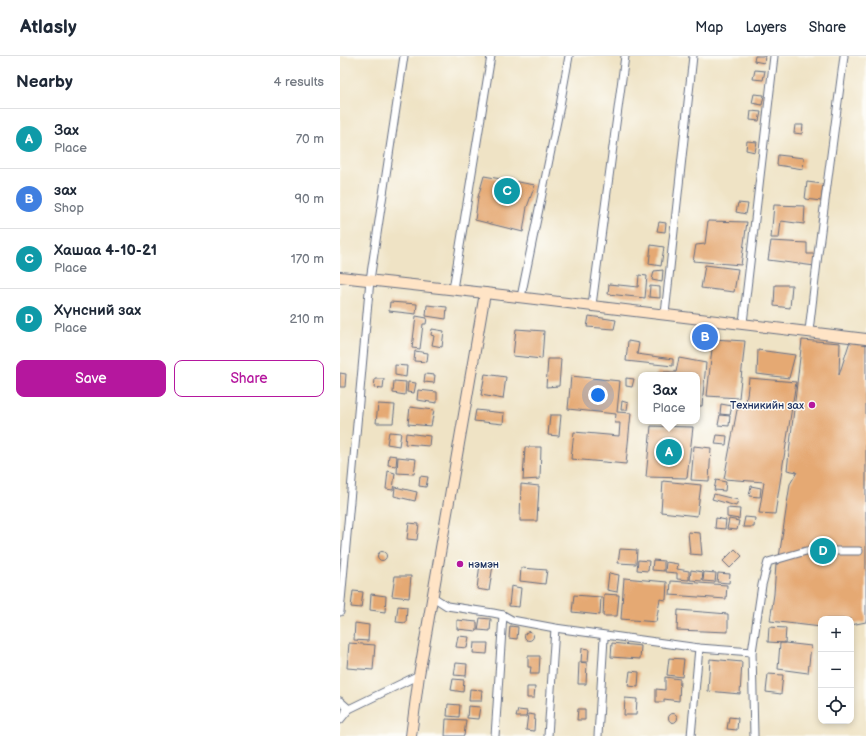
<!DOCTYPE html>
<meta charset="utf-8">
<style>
body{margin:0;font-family:"Balsamiq Sans",sans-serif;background:#f6f6f7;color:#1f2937}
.controls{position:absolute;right:12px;bottom:12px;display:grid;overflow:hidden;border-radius:8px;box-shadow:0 2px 6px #0003}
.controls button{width:36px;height:36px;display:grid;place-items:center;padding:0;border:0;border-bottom:1px solid #e0e1e3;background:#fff;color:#1f2937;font:20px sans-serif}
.you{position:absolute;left:258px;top:339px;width:14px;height:14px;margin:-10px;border:3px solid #fff;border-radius:50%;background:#1a73e8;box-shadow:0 0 0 6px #1a73e833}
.badge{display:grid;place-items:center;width:26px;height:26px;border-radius:50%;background:#b5179e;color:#fff;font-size:13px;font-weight:700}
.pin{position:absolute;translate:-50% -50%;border:2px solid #fff;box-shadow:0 1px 4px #0006}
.popup{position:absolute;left:298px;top:316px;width:62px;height:52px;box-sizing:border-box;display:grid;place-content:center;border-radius:8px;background:#fff;filter:drop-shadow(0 1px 3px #0005);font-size:13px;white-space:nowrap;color:#747a83}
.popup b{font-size:15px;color:#1f2937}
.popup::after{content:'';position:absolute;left:50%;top:100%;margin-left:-8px;border:8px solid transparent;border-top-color:#fff}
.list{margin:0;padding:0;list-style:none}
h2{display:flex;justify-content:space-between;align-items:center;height:52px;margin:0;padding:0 16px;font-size:17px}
h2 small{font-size:13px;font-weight:400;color:#747a83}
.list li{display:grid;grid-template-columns:26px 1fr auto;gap:12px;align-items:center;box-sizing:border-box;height:60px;padding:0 16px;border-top:1px solid #e0e1e3}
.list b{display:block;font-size:15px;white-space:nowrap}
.list p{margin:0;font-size:13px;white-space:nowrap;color:#747a83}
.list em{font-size:13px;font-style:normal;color:#747a83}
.actions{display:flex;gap:8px;padding:12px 16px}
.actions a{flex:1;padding:9px 0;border:1px solid #b5179e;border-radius:8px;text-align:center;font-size:14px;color:#b5179e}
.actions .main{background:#b5179e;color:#fff}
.icon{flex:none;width:22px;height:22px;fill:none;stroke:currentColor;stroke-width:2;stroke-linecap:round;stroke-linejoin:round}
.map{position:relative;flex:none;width:526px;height:680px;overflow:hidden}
header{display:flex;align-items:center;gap:24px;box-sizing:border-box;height:56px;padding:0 20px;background:#fff;border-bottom:1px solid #e0e1e3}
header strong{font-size:19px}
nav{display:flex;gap:22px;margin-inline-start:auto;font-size:14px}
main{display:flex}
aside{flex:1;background:#fff}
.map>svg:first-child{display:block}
.building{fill:#e5a973}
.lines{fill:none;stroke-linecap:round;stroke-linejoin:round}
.street-casing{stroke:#656e82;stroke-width:9}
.secondary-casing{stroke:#656e82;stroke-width:12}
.street{stroke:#fff;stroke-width:7}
.secondary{stroke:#ffe4c6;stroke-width:10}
.poi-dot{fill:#b5179e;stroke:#fdfcf7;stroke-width:1.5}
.labels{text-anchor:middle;stroke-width:3;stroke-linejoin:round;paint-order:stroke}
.poi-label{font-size:11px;fill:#1b2f5e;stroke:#fdfcf7;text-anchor:end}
</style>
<header>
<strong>Atlasly</strong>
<nav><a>Map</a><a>Layers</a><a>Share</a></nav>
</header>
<main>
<aside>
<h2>Nearby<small>4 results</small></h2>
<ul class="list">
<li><span class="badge" style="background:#0f9aa8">A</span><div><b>Зах</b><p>Place</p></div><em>70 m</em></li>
<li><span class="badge" style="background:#3f7fe0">B</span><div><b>зах</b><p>Shop</p></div><em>90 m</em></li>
<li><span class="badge" style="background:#0f9aa8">C</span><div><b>Хашаа 4-10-21</b><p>Place</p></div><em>170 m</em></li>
<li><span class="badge" style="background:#0f9aa8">D</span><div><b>Хүнсний зах</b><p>Place</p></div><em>210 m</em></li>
</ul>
<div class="actions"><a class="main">Save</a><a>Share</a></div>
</aside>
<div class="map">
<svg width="526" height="680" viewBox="0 0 526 680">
<rect width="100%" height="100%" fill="#fdfcf7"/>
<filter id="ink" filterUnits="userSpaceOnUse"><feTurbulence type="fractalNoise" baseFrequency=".025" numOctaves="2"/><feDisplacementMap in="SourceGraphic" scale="8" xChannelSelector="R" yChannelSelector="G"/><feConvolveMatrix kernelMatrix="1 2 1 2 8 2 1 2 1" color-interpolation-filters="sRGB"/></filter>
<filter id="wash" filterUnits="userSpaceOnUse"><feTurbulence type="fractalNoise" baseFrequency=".012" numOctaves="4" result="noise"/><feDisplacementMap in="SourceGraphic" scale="16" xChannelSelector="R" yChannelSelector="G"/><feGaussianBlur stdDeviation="0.9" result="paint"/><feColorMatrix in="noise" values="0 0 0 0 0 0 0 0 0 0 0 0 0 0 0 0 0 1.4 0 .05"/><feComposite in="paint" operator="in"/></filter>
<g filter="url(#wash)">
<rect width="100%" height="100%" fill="#efe3c5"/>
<g id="blocks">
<g class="building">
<polygon points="415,0 425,0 424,7 414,5"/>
<polygon points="415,14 425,15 423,24 413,23"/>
<polygon points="414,38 424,39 422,49 412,47"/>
<polygon points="411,55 421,56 419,65 410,64"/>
<polygon points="455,69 463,69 462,78 454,77"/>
<polygon points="407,85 417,86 415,96 406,94"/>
<polygon points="438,99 464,102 463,113 437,109"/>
<polygon points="144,120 195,129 187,151 183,176 135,164 138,141"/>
<polygon points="467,126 483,128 481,145 465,143"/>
<polygon points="398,147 408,148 406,158 396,156"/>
<polygon points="434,149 465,150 464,168 441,165 439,182 431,182"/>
<polygon points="368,165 407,166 401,209 353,205 356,189 365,188"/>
<polygon points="319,166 326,167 325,176 317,175"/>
<polygon points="431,185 467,187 467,198 478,198 475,210 428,204"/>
<polygon points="311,189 324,191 321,210 309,208"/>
<polygon points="365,209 398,213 394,236 361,232"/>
<polygon points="323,214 322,226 312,224 314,215"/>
<polygon points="299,219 307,220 305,242 268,238 269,228 298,231"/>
<polygon points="435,229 452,229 450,252 434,250"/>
<polygon points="310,230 320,231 320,242 309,241"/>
<polygon points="50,246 77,248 76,258 49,255"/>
<polygon points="87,249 107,251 106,263 86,260"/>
<polygon points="76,260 87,262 86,268 83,268 80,293 72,292"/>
<polygon points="249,260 276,264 274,273 247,271"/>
<polygon points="92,273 104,275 102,291 92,289 94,280 91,279"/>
<polygon points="176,273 204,275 202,303 173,300"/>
<polygon points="373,283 405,285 399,342 367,340"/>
<polygon points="462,284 500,287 499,319 510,285 526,287 526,566 511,569 511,563 481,563 481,571 430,565 434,538 436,508 438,508 450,428 457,416 447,414"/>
<polygon points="288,285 299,287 297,298 333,303 333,310 286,305"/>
<polygon points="418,294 455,299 449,322 417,318"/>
<polygon points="75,295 88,297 87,306 74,305"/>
<polygon points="339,302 366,307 362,350 357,350 357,319 316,319 317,316 336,316"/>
<polygon points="208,303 221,303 219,330 206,331"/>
<polygon points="55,309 67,310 66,321 55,319"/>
<polygon points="0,317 6,318 5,331 0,331"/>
<polygon points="85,318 95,319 94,327 84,326"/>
<polygon points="145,318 166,321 163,343 141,339"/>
<polygon points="231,320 280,325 277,356 291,357 286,408 231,403 234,376 279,380 280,367 275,367 276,358 228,353"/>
<polygon points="286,322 294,323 292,331 286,330"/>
<polygon points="409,322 456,326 435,458 419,457 424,426 384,423 397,354 406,348"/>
<polygon points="35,323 44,323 43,333 34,332"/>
<polygon points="54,325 66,326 65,339 53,337"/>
<polygon points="68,326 76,327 74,337 67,336"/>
<polygon points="78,334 97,336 97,347 77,344"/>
<polygon points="282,345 288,347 287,354 281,354"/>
<polygon points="38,348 55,349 53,367 36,367"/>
<polygon points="381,348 392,350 390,359 380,358"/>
<polygon points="70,351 94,354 91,370 68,368"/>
<polygon points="136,354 164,357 163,368 134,365"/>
<polygon points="210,359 221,359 219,380 208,379"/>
<polygon points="380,359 390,360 389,370 378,369"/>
<rect x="324" y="365" width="8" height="4"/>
<polygon points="311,370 353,371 347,422 306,421"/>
<polygon points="49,376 61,377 59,390 47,388"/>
<polygon points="66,377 90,380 89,390 65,388"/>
<polygon points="377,379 387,380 386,389 375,388"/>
<polygon points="354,390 371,392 369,425 351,424"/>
<polygon points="185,391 201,391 200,423 183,424"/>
<polygon points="49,399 57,400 56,410 48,409"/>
<polygon points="58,401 76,403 74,418 57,417"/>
<polygon points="48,415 55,417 53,434 46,433"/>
<polygon points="80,420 88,421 86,431 79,430"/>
<polygon points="376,424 386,426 385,435 374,434"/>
<polygon points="323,425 361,429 357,460 321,456"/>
<polygon points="181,428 199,430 197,465 180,465"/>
<polygon points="411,430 421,432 420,441 409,440"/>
<polygon points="55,431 77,436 75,445 54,440"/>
<polygon points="374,438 398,444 396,450 372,443"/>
<polygon points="387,452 400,453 399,463 387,461"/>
<polygon points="405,461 415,462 414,471 403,471"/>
<polygon points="376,462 386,464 385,473 375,472"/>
<polygon points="389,463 399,465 397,474 387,473"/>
<polygon points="69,467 79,468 77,484 67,483"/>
<polygon points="348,476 360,477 362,499 350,498"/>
<polygon points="280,493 297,494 296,508 278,507"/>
<polygon points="395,493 402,500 390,512 383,505"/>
<circle cx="42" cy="500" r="4.5"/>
<polygon points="298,504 309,505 308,515 297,514"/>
<polygon points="313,504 324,505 324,515 312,514"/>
<polygon points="326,506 338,508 337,513 349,515 349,524 337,523 337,517 325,516"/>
<polygon points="140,507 153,509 149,535 137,533"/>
<polygon points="181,512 207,514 205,528 180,525"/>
<polygon points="351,514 363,516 362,525 350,524"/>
<polygon points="364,516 376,517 375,526 363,525"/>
<polygon points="269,517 279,519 277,536 267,534"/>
<polygon points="378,517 390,518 389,527 377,526"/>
<polygon points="55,520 71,520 69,542 52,540"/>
<polygon points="284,522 327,526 326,544 320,543 316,566 281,563"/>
<polygon points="331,525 387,529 386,543 330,539"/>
<polygon points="171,530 181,532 179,551 169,550"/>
<polygon points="13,535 23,536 21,552 11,551"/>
<polygon points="31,538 46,540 45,556 30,554"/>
<polygon points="264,538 279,539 277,560 263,560"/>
<polygon points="234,539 261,541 260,559 232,556"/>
<polygon points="58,550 67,551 66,567 56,566"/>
<polygon points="338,554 388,558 388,576 337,574"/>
<polygon points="140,562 151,563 150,575 138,574"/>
<polygon points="117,564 137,566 137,575 117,573"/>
<polygon points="15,567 29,569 28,585 14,584"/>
<polygon points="170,570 178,571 177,583 169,582"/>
<polygon points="429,571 446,572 445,587 471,590 468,617 438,613 440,587 445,587 428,586"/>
<circle cx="189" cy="580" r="4.5"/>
<polygon points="118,580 129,581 127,592 116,591"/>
<polygon points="9,587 35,589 33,614 7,612"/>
<polygon points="134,587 148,587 147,598 133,597"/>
<polygon points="272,587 301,590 300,603 271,601"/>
<polygon points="242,592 249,593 248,606 241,606"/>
<polygon points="188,600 200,600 199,618 190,618 191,611 188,611"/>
<polygon points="329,602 344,603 342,621 327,619"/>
<polygon points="370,603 402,606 400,638 368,635"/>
<polygon points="239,606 247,607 246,628 238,628"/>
<polygon points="116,607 127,608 126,620 114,619"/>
<polygon points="290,615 299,616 298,631 288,630"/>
<polygon points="428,618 443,619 441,638 426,636"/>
<polygon points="325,621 340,623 339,645 324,643 324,646 316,646 316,633 325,634"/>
<polygon points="113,623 124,624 123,636 111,634"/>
<polygon points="187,631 195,631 194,642 187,642"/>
<polygon points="130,633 142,634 141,645 129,645"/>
<polygon points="285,642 297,643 296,659 284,659"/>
<polygon points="108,648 120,649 119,661 107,660"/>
<polygon points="128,650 140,651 138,663 127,662"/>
<polygon points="238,653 245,653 245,664 237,664"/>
<polygon points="178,654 187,655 186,661 176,661"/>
<circle cx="333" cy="662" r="4.5"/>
<polygon points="188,658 195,659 194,675 186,674"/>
<polygon points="389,661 398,662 397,674 387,673"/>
<polygon points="106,663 126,664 124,680 105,680"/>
</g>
</g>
</g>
<g filter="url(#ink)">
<use href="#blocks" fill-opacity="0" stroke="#656e82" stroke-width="1"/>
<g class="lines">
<defs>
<g id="street">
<polyline points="113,233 151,0"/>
<polyline points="181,241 219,55 229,0"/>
<polyline points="252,249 285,0"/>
<polyline points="325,258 353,0"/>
<polyline points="403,267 434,0"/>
<polyline points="469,275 478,198 504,0"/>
<polyline points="93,541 107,550 153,557 163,559 172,564 215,572 359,592 412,596"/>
<polyline points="0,556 30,224 64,0"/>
<polyline points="0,645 9,653 6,655"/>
<polyline points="0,664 9,653 79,619"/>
<polyline points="155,680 163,559"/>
<polyline points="208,680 215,572"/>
<polyline points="258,680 264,582"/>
<polyline points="351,680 359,592"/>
<polyline points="414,680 412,596 422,529 428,506 466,495 519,495"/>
</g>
<g id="secondary">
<polyline points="0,221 145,237 526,283"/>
<polyline points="71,680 79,619 145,237"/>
</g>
</defs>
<use href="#street" class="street-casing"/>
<use href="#secondary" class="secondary-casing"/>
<use href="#street" class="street"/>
<use href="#secondary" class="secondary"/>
</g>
</g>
<g class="poi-dot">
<circle cx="472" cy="349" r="4"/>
<circle cx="120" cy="508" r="4"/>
</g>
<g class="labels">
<g class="poi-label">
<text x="464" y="353">Техникийн зах</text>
<text x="128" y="512" text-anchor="start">нэмэн</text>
</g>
</g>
</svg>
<div class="controls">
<button>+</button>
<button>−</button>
<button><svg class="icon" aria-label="locate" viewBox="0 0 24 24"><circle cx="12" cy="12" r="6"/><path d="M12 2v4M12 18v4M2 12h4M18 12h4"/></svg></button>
</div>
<div class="you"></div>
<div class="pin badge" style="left:329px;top:396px;background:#0f9aa8">A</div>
<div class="popup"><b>Зах</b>Place</div>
<div class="pin badge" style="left:365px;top:281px;background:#3f7fe0">B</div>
<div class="pin badge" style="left:167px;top:135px;background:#0f9aa8">C</div>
<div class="pin badge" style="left:483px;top:495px;background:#0f9aa8">D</div>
</div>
</main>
